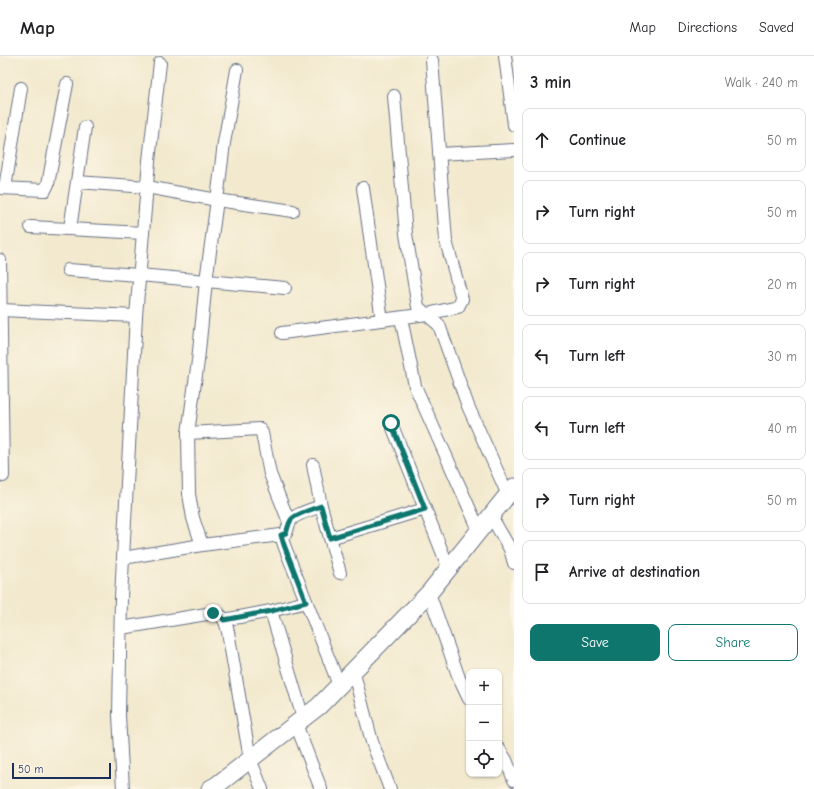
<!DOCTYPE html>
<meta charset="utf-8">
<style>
body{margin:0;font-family:"Comic Neue",sans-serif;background:#f6f6f6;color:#202124}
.controls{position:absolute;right:12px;bottom:12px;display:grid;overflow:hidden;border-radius:8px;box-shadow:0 1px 3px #0004}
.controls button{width:36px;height:36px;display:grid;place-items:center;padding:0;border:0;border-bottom:1px solid #e0e0e0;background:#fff;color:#202124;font:20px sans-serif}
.scale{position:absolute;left:12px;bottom:10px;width:99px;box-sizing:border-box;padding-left:4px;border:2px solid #1b2f5e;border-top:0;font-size:11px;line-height:14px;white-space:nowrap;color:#1b2f5e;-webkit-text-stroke:3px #fcf5e5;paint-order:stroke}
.stop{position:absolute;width:12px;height:12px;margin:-9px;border:3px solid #0f766e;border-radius:50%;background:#fff}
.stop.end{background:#0f766e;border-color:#fff;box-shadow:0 1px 4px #0008}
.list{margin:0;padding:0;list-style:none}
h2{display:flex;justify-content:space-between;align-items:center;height:52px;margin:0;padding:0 16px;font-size:17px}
h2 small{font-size:13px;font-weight:400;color:#757577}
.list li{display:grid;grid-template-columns:26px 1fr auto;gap:12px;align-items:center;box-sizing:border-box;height:64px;margin:0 8px 8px;padding:0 8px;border:1px solid #e0e0e0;border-radius:8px}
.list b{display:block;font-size:15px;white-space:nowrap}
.list em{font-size:13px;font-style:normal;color:#757577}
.actions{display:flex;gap:8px;padding:12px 16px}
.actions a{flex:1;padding:9px 0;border:1px solid #0f766e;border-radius:8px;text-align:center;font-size:14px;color:#0f766e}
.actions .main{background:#0f766e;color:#fff}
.icon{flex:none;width:22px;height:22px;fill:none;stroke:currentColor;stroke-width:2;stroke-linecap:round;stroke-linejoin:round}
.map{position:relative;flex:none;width:514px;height:733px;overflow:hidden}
header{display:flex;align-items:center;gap:24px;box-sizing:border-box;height:56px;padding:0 20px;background:#fff;border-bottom:1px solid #e0e0e0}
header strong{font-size:19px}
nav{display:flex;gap:22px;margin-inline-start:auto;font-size:14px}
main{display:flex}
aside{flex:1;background:#fff}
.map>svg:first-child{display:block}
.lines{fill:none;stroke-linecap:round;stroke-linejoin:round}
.street-casing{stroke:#667085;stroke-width:14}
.secondary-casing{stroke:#667085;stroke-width:19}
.street{stroke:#fff;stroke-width:12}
.secondary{stroke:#fff;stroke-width:17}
.route{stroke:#0f766e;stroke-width:5}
</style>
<header>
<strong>Map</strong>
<nav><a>Map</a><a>Directions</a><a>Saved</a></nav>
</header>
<main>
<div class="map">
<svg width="514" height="733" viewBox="0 0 514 733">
<rect width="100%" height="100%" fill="#fcf5e5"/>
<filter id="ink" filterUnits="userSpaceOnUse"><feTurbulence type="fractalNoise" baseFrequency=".025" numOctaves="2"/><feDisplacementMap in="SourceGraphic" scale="8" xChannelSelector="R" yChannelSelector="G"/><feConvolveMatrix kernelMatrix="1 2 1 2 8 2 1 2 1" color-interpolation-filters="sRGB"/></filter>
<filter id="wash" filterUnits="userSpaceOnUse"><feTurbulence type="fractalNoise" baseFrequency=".012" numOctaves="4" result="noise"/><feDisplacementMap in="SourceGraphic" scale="16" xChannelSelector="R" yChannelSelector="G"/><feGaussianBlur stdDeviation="0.9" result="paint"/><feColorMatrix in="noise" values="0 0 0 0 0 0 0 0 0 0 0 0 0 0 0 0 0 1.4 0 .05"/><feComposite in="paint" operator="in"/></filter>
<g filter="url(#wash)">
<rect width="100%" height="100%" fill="#f2e9ce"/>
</g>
<g filter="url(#ink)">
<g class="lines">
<defs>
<g id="street">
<polyline points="505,0 514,69"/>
<polyline points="394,40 406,178 418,251 439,269 468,350 508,439"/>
<polyline points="439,98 514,94"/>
<polyline points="77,126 147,131 217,144 293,155"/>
<polyline points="0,132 45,134 48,128 67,28"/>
<polyline points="5,132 21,32"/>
<polyline points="363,132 382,264"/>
<polyline points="31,171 143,177"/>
<polyline points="70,173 85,71"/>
<polyline points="0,204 3,420"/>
<polyline points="68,214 139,219 285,232"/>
<polyline points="1,254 136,260"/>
<polyline points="401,262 415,330 479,474"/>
<polyline points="282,277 427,258 458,251 462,243 446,185 432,4"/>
<polyline points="391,367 449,513"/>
<polyline points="188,377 260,373 262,377 270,418 289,466"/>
<polyline points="313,409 321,450 340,517"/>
<polyline points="491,460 510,493 514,507"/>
<polyline points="281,479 284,489 339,629"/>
<polyline points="330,482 425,453"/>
<polyline points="202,489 193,462 189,438 188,377 198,305 206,225 217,144 224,87 237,14"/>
<path d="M123,502L202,489L281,479L286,477C288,473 288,468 291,464C295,458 314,453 321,450"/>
<polyline points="429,537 459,622 469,643"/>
<polyline points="271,555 303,662"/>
<polyline points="224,564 271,555 306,546"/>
<path d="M121,572L213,557C225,559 225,565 228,576L250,703L262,733"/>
<polyline points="353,614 372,686 390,733"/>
<polyline points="296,668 321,733"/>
<polyline points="499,693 506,704 514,724"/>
<polyline points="123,733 119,659 121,542 123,502 136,260 149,105 160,7"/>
</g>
<polyline id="secondary" points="210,733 217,729 319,650 429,537 514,431"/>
</defs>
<use href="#street" class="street-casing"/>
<use href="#secondary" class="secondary-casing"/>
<use href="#street" class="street"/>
<use href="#secondary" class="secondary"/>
</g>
</g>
<g class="lines" filter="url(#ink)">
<path class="route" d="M213,557L220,558L224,564L271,555L306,546L284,489L281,479L286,477C288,473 288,468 291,464C295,458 314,453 321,450L330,482L425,453L391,367"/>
</g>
</svg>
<div class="controls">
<button>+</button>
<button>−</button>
<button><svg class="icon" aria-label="locate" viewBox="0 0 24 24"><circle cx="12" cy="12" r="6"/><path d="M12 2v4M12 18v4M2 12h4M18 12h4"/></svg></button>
</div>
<div class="scale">50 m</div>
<div class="stop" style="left:391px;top:367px"></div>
<div class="stop end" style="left:213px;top:557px"></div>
</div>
<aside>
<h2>3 min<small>Walk · 240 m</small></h2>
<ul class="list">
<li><svg class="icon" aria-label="ahead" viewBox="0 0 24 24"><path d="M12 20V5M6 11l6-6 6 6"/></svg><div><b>Continue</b></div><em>50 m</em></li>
<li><svg class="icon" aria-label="right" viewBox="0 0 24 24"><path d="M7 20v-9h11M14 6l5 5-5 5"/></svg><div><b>Turn right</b></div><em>50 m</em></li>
<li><svg class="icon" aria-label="right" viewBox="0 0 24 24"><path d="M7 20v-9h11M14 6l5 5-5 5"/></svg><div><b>Turn right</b></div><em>20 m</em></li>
<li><svg class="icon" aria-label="left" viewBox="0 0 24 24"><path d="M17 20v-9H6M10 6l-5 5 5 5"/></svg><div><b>Turn left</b></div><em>30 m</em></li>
<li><svg class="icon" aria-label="left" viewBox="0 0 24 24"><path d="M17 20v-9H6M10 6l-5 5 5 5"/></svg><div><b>Turn left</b></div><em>40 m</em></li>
<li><svg class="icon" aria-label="right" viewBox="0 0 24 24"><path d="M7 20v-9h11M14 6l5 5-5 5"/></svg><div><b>Turn right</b></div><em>50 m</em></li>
<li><svg class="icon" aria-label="arrive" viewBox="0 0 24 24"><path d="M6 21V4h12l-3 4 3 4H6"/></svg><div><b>Arrive at destination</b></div></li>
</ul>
<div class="actions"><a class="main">Save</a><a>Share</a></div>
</aside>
</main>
